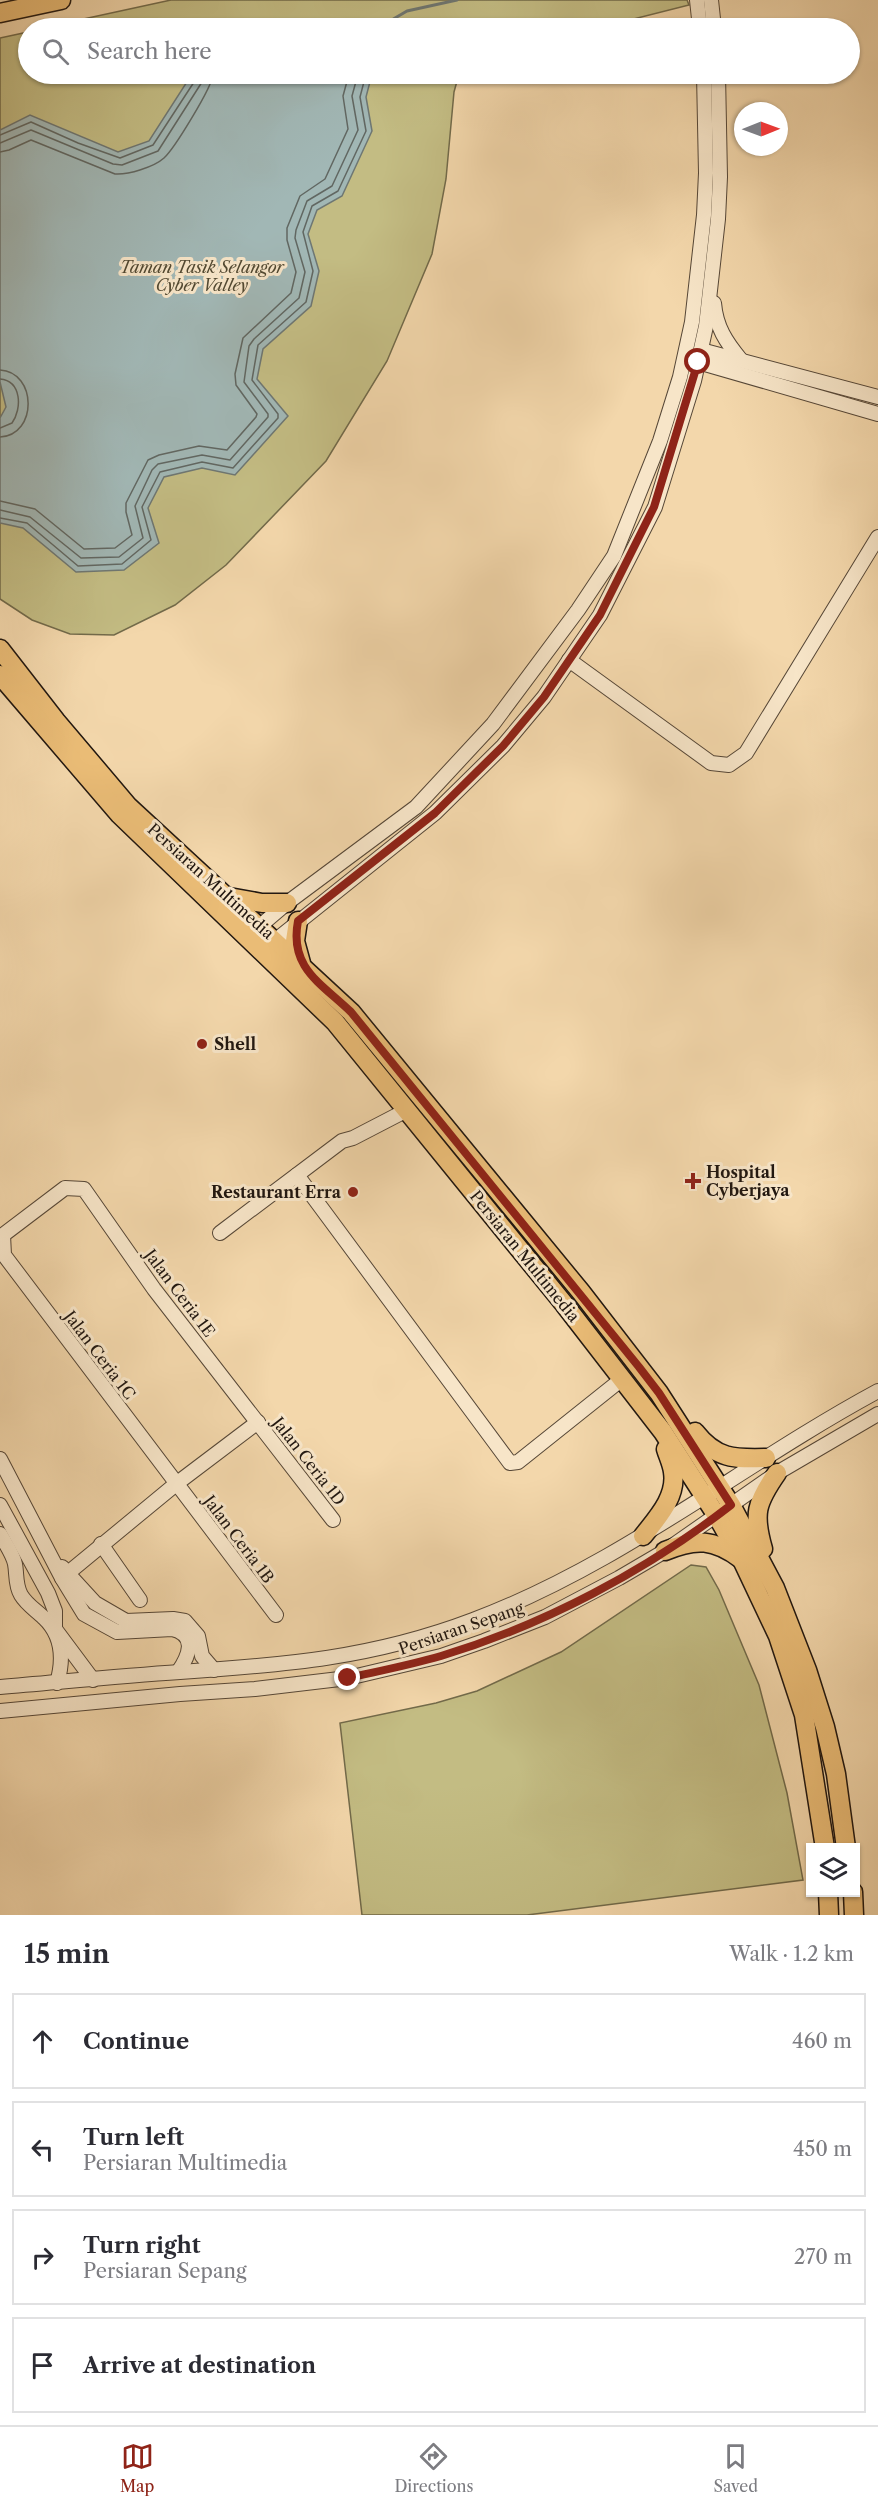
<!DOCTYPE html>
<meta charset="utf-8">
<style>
body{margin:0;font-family:"Libre Caslon Text",serif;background:#f7f7f7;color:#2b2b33}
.controls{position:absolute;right:18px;bottom:18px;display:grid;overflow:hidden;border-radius:0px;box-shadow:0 2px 4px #0004}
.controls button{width:54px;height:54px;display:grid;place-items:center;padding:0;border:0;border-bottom:2px solid #e1e1e2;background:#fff;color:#2b2b33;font:30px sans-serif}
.compass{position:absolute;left:734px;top:102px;width:54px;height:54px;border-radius:50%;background:#fff;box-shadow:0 2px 4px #0004;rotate:89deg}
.stop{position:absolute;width:18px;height:18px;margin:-14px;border:4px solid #8f2418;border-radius:50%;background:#fff}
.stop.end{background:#8f2418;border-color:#fff;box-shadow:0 2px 6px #0008}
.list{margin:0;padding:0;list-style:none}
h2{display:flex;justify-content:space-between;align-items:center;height:78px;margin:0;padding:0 24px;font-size:26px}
h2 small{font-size:20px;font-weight:400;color:#7c7c81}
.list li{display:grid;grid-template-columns:39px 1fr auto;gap:18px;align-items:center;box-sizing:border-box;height:96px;margin:0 12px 12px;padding:0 12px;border:2px solid #e1e1e2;border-radius:0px}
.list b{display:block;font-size:22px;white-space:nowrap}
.list p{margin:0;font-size:20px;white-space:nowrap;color:#7c7c81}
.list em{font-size:20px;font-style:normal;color:#7c7c81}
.icon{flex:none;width:33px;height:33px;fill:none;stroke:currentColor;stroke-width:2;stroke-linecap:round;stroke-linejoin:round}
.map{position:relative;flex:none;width:878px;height:1915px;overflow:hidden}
.search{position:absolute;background:#fff;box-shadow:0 2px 4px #0004;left:18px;right:18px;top:18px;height:66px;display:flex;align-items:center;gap:15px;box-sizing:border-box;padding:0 21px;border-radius:33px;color:#7c7c81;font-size:22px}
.sheet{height:510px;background:#fff}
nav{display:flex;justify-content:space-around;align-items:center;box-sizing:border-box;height:84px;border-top:2px solid #e1e1e2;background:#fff;font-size:16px;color:#7c7c81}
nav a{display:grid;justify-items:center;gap:3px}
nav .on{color:#8f2418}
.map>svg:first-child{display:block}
.green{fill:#c3bc83;stroke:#726a4a;stroke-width:1.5}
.water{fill:#a1b7b5;stroke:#6e7773;stroke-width:1.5}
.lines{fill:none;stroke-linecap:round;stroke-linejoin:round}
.shore{stroke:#616762;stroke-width:1.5}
.stream{stroke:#6e7773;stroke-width:3}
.minor-casing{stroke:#564737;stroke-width:16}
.major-casing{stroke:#211710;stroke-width:21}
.minor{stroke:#f7e5c8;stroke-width:14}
.major{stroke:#eabc76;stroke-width:18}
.route{stroke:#8f2418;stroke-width:8}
.poi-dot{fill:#8f2418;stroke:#f7e5c8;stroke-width:2}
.labels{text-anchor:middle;stroke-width:6;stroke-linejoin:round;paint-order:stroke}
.park-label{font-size:16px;font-style:italic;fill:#524932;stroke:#f7e5c8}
.street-label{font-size:16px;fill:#211710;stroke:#f7e5c8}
.poi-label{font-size:16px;font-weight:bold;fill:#211710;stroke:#f7e5c8;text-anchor:start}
</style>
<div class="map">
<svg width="878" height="1915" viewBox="0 0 878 1915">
<rect width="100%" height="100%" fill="#f3d7ab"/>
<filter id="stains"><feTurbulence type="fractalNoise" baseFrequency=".00333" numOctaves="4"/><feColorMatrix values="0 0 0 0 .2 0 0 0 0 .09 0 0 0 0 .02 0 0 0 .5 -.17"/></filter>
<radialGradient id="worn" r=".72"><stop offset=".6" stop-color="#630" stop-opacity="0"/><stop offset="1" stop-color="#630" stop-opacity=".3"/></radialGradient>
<g class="green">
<polygon points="171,0 687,0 689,5 598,28 42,28"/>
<polygon points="28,32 28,74 459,74 454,92 446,179 432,254 387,361 326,461 226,565 175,605 114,635 70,634 32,620 0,599 0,38"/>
<polygon points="691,1565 706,1567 719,1590 759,1685 787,1793 803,1880 527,1915 362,1915 340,1723 436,1703 477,1691 561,1652"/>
</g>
<polygon class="water" points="192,74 372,74 366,97 372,131 342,196 317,210 308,234 319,271 311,306 263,349 257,379 288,416 235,475 202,468 164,477 148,508 159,543 124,570 76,572 23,528 0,523 0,418 6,407 0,382 0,130 30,115 118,152 149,141"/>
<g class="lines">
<g class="shore">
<polyline points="0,135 31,122 78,143 120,158 153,145 196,79 197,74"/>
<polyline points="0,143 31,130 113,164 122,165 158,151 202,82 204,74"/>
<path d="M0,152L9,150L31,140L115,174C128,175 154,167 164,158C174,149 213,86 213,74"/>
<path d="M0,370C37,372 38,435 0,437"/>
<path d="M0,379C22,381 22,409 12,423L0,428"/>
<polyline points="0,501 35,509 84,549 115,548 132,535 126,512 126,503 148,460 159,455 199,446 227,450 256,417 257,414 236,385 235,374 243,338 291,293 296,272 287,240 287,228 300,196 325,179 348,129 343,96 349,74"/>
<polyline points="0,510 30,517 81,558 119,557 143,538 135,506 152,470 158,464 202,455 230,460 268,417 268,414 244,382 249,346 254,339 299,298 305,272 295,238 296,230 307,201 332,186 358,130 352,96 358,74"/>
<polyline points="0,518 27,523 78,566 122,564 151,540 142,507 160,472 202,462 233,468 278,418 278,414 252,380 258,345 306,302 313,271 303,232 312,206 338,191 366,131 360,97 366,74"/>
</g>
<polyline class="stream" points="378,28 407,11 457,0"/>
<defs>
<g id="minor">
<polyline points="697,0 700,28"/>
<polyline points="711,0 714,28"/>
<path d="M714,303C716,327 726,342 741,360"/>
<polyline points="701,350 878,397"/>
<polyline points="698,362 878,414"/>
<polyline points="569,660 711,763 729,765 746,753 878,537"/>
<polyline points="260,926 287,903 416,807 493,724 578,610 614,556 660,441 680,377 692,322 704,215 706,173 704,74"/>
<polyline points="276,940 435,813 503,746 544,697 600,615 628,560 655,507 694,381 706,326 718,219 720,177 718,74"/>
<polyline points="297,1175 510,1463 518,1462 622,1379"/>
<polyline points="220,1233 342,1141 353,1138 407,1110"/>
<path d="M0,1459L62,1578L84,1614L117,1632L172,1629C198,1635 189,1656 178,1672"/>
<polyline points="0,1505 48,1593 55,1611 55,1629 93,1680"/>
<path d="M0,1534C5,1543 13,1554 15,1564C17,1574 15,1585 21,1595C27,1605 36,1610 44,1618C63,1636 64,1659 57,1683"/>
<polyline points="101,1544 140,1600"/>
<polyline points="62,1567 95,1603 126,1621 173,1619 185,1621 198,1636 202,1656 214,1670"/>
<polyline points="62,1578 176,1484 258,1422"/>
<polyline points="276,1615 4,1255 3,1235 65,1188 84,1189 154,1289 333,1520"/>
<path d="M0,1687C60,1682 120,1676 180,1672C285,1665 373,1658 473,1620C620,1565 741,1465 878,1391"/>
<polyline points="0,1711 180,1694 255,1689 348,1678 441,1656 484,1641 545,1617 619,1578 665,1551 777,1473 878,1414"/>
</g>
<g id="major">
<polyline points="0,13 61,0"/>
<polyline points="0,649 56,721 128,806 351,1012 581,1292 659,1393 731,1505 775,1588 807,1670 825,1727 836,1774 846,1848"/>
<polyline points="0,675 119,814 335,1022 564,1304 663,1432 717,1516 742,1560 778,1636 804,1715 825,1848"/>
<polyline points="229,897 262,903 287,903"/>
<polyline points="298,921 295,941 301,963"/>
<path d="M695,1432C716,1459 734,1459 766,1458"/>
<path d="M643,1536C657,1518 677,1497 673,1472C672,1464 668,1456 666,1449"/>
<path d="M763,1549C753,1514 756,1503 777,1473"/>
<path d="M665,1551C696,1538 714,1539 741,1559"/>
<polyline points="828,1892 829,1915"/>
<polyline points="853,1892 854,1915"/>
</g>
</defs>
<use href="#minor" class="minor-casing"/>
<use href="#major" class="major-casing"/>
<use href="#minor" class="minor"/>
<use href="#major" class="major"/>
</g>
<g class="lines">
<path class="route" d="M348,1678C379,1671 410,1665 441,1656C544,1625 646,1571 731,1505L659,1393L639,1367L351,1012C321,983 289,968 298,921L435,813L503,746L544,697L600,615L654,507L698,362"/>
</g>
<g class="poi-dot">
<circle cx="202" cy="1044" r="6"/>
<path d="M690 1172h6v6h6v6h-6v6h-6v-6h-6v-6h6z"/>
<circle cx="353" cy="1192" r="6"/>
</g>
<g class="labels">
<g class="park-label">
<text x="202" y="273">Taman Tasik Selangor<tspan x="202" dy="18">Cyber Valley</tspan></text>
</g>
<g class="street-label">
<text transform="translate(211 881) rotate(42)" y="6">Persiaran Multimedia</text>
<text transform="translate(525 1256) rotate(51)" y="6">Persiaran Multimedia</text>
<text transform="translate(180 1293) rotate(53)" y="6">Jalan Ceria 1E</text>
<text transform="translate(100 1355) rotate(53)" y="6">Jalan Ceria 1C</text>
<text transform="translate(309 1461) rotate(52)" y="6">Jalan Ceria 1D</text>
<text transform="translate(239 1539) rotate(53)" y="6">Jalan Ceria 1B</text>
<text transform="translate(461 1628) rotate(-19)" y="6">Persiaran Sepang</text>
</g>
<g class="poi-label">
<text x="214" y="1050">Shell</text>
<text x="706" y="1178">Hospital<tspan x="706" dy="18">Cyberjaya</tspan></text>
<text x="341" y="1198" text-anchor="end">Restaurant Erra</text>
</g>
</g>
<rect width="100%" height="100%" filter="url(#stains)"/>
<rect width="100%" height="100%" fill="url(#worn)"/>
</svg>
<div class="controls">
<button><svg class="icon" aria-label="layers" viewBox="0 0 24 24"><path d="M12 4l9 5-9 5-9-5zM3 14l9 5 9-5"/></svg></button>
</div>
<svg class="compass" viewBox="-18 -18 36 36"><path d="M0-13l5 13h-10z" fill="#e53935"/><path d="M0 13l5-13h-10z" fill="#7c7c81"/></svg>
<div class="stop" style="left:698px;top:362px"></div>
<div class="stop end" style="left:348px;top:1678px"></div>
<div class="search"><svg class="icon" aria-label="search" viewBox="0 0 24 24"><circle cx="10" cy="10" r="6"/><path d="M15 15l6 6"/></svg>Search here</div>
</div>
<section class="sheet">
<h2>15 min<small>Walk · 1.2 km</small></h2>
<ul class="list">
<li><svg class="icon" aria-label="ahead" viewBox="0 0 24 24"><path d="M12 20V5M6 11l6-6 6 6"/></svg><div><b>Continue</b></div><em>460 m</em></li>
<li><svg class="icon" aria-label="left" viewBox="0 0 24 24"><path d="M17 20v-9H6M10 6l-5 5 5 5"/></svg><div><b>Turn left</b><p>Persiaran Multimedia</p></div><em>450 m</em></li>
<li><svg class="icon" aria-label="right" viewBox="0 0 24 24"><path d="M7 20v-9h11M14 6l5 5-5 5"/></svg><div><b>Turn right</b><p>Persiaran Sepang</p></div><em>270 m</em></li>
<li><svg class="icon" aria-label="arrive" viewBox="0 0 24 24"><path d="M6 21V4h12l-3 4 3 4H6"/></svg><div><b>Arrive at destination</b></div></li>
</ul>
</section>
<nav>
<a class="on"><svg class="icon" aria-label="map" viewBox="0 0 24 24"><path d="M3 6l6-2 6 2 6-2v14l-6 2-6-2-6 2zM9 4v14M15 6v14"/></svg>Map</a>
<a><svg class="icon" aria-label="directions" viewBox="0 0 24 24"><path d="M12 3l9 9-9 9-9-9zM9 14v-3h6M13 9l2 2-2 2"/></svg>Directions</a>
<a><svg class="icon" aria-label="saved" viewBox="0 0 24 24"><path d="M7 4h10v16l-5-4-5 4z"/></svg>Saved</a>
</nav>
